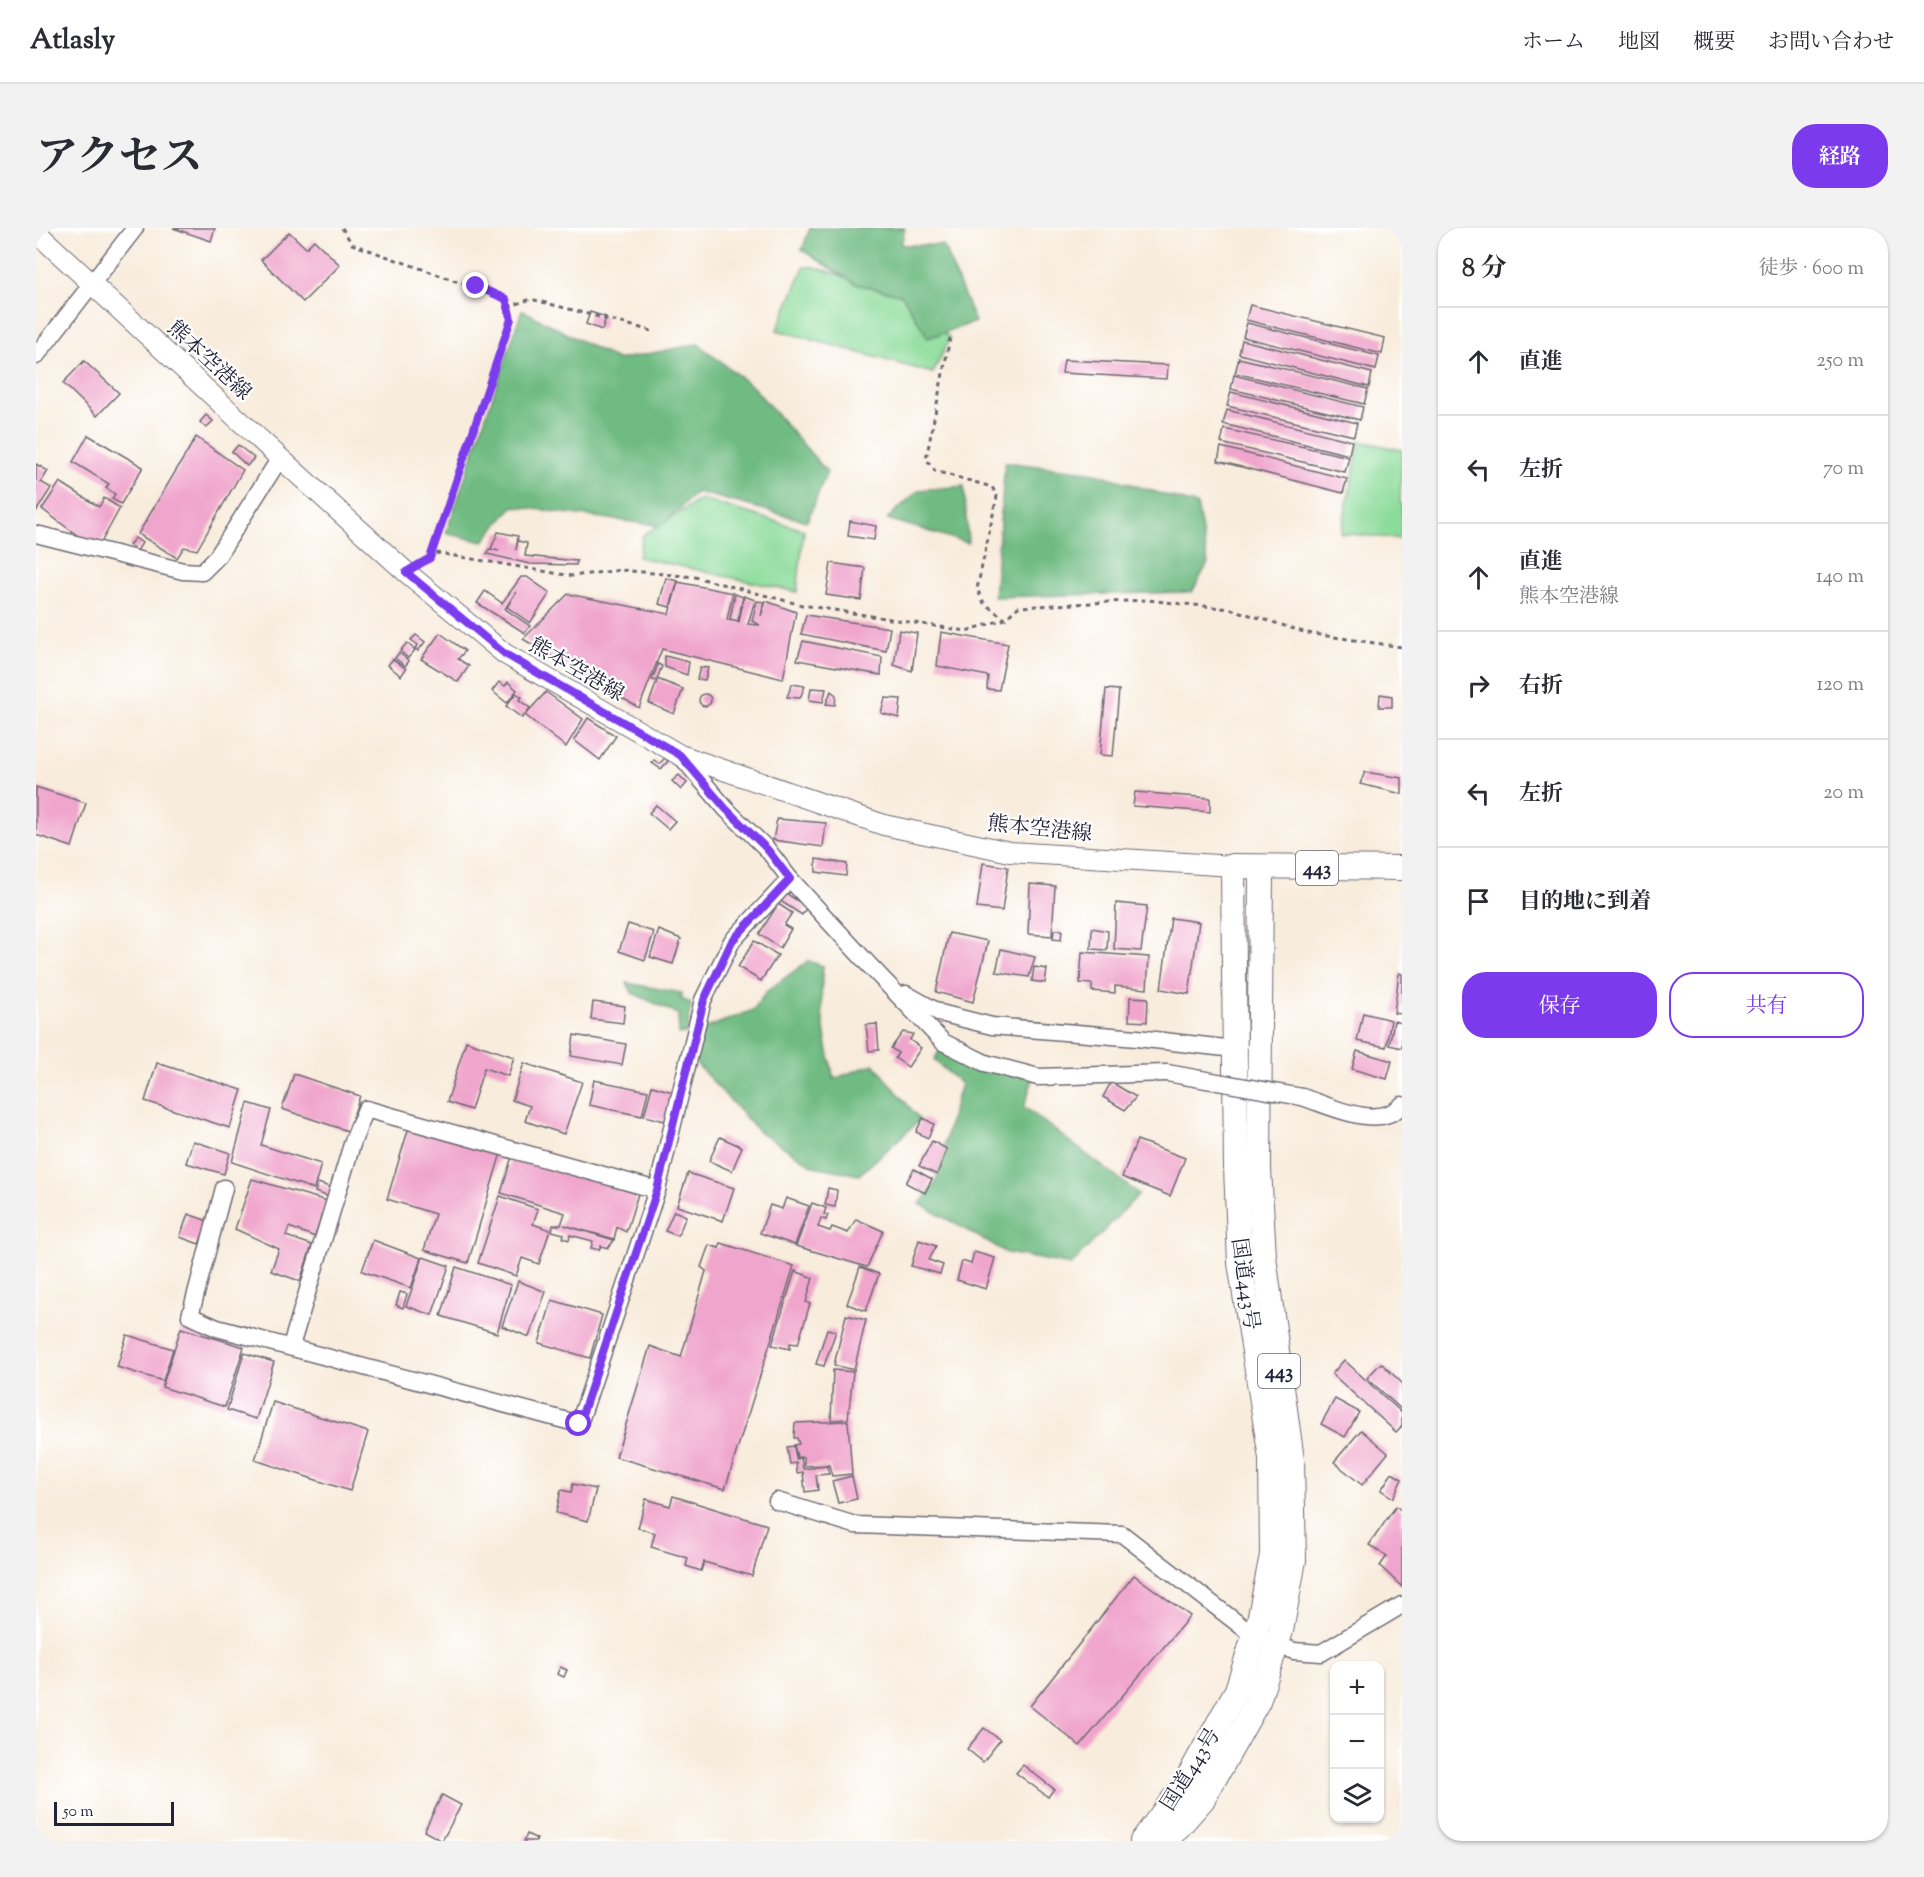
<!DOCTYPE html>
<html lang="ja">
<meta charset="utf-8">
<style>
body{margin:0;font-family:"Sorts Mill Goudy","Noto Serif JP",serif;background:#f2f2f3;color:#2b2b33}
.controls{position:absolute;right:18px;bottom:18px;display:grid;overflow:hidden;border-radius:12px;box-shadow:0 2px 4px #0004}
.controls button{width:54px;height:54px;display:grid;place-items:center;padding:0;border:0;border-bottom:2px solid #e1e1e2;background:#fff;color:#2b2b33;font:30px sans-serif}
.scale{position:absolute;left:18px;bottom:15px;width:120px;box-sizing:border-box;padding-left:6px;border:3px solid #22223b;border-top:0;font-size:16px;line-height:21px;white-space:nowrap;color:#22223b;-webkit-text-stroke:4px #fff;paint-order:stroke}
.stop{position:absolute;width:18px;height:18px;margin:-14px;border:4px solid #7c3aed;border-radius:50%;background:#fff}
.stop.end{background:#7c3aed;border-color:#fff;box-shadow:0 2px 6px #0008}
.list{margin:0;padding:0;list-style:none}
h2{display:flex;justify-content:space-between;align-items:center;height:78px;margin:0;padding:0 24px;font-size:26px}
h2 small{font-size:20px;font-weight:400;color:#7c7c81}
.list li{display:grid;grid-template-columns:39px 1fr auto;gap:18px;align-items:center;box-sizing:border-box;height:108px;padding:0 24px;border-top:2px solid #e1e1e2}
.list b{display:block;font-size:22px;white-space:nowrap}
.list p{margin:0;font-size:20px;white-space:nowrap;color:#7c7c81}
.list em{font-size:20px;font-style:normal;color:#7c7c81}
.actions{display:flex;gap:12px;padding:18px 24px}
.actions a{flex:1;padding:14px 0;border:2px solid #7c3aed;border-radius:24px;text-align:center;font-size:21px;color:#7c3aed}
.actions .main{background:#7c3aed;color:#fff}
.icon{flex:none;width:33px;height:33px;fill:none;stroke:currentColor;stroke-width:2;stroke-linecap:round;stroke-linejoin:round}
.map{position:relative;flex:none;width:1366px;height:1613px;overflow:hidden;border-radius:24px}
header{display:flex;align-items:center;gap:36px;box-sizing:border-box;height:84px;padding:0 30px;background:#fff;border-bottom:2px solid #e1e1e2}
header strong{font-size:28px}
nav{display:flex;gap:33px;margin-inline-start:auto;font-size:21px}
.intro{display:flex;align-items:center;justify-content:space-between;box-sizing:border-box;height:144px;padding:0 36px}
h1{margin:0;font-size:42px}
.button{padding:15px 27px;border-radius:24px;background:#7c3aed;color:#fff;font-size:21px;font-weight:700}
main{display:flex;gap:36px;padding:0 36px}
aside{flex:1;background:#fff;border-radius:24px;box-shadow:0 2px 4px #0004}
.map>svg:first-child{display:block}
.green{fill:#8bdb9a;stroke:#567e6a;stroke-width:1.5}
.forest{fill:#70bb82;stroke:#496e5e;stroke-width:1.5}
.building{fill:#f0a5cc}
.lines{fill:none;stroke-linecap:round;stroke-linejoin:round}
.minor-casing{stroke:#6d6973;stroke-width:19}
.major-casing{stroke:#6d6973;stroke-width:22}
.highway-casing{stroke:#6d6973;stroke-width:26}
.path{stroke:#6d6973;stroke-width:3;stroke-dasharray:4.5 4.5;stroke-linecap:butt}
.minor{stroke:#fff;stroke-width:16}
.major{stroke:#fff;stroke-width:20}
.highway{stroke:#fff;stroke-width:24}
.minor-bridge-casing{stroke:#6d6973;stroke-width:19;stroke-linecap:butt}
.minor-bridge{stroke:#fff;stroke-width:16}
.route{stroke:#7c3aed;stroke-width:8}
.labels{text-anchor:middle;stroke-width:4.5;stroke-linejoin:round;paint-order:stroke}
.shield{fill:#fff;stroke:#646476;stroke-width:1.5}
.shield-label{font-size:20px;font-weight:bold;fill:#22223b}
.street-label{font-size:21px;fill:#22223b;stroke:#fff}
</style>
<header>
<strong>Atlasly</strong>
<nav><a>ホーム</a><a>地図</a><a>概要</a><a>お問い合わせ</a></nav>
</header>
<div class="intro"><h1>アクセス</h1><a class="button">経路</a></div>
<main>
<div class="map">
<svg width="1366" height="1613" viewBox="0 0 1366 1613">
<rect width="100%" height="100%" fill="#fff"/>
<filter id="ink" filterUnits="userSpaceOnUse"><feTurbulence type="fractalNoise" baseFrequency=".0167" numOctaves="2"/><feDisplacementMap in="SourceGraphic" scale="12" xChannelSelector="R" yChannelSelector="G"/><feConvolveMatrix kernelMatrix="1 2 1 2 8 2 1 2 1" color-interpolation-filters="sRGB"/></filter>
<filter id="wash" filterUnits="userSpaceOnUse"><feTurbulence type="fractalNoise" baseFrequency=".008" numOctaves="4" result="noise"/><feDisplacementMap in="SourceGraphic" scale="24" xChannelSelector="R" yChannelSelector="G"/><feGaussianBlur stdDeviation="1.35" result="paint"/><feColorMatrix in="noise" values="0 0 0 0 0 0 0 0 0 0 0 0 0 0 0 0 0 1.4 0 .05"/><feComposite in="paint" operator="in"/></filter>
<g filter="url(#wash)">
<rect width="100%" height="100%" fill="#f8ecdc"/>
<g class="green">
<polygon points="768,39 779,39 866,67 914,110 897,145 741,102"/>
<polygon points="1324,213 1366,222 1364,275 1366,277 1366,311 1305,305"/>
<polygon points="665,271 768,302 761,364 602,329 607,307"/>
</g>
<g class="forest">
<polygon points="774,0 869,0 865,17 907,17 939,94 892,110 866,67 820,56 766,22"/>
<polygon points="486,82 581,132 662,116 717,159 791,244 771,293 661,264 625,298 477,278 447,314 410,305"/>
<polygon points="969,234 1060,245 1161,277 1172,335 1156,364 958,369"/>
<polygon points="928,258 932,315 851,291 883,262"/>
<path d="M772,733L787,738C782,778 789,812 798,851L838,836L884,892L823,947L778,938L722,903L658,833L660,804L717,782L731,763Z"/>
<polygon points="591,755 646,765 645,771 655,775 651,805 643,806 642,786 596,765"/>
<polygon points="906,819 998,848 988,879 1103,966 1035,1037 971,1025 884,976 900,954 915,888 925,856 898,832"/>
</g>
<g id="blocks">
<g class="building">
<polygon points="137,0 179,0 175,13"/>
<polygon points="253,4 270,20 278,12 304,37 267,74 225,32"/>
<polygon points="1214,77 1349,110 1346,126 1210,92"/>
<polygon points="554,84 570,89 566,102 550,96"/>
<polygon points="1211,95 1343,128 1340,142 1207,109"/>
<polygon points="1206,112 1336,145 1333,159 1203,126"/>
<polygon points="1203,130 1332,161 1328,176 1199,145"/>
<polygon points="1028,132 1132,137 1131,151 1026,145"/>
<polygon points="48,133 83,165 61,188 27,155"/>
<polygon points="1198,147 1327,179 1324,192 1195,161"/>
<polygon points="1195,164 1321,195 1318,208 1191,178"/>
<polygon points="1191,182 1316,213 1313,227 1187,196"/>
<polygon points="170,187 177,193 170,200 164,194"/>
<polygon points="1188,201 1313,229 1309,244 1185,215"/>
<polygon points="52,207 107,239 85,276 76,271 79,266 70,260 73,256 37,234"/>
<polygon points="160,209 207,242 161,322 148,319 141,330 102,306"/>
<polygon points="202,217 218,230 211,238 196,224"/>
<polygon points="1185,219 1311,251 1307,265 1182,233"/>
<polygon points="0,236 12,243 5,254 15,260 0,284"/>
<polygon points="24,254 63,279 68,270 84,280 61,322 6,281"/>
<polygon points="814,293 840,298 838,312 812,308"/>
<polygon points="462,304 482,308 480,322 482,313 491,315 489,328 541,333 540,337 494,336 451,326 453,321 463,323 455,321"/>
<polygon points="99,310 106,315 101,323 93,317"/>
<polygon points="795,335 829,340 825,372 790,367"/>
<polygon points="485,349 491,349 514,365 494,395 471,379 480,364 469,381 494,398 489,405 441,375 449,363 466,375"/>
<polygon points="630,350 642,353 634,379 623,376"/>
<polygon points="642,354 697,365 691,392 703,394 708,368 719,372 712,396 724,397 716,393 721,373 728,374 725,388 730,373 760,384 747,451 626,421 603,480 487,411 532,366 633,386"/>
<polygon points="699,366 707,369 702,393 694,391"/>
<polygon points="770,387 854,400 850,423 765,406"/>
<polygon points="863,402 881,405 876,443 858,437"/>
<polygon points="905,404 972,416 963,462 951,461 952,448 901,438"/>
<polygon points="404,405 429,423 422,431 433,438 422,454 385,431"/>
<polygon points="380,407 389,414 382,423 379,420 382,417 375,412"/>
<polygon points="767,413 846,429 845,447 761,432"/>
<polygon points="371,415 379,422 372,430 364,423"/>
<polygon points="363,425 373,433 369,438 359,430"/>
<polygon points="629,428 653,434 651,447 629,439"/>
<polygon points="357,431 370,441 365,448 352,437"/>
<polygon points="622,436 626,438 621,451 647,461 638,486 613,475 621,453 616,452"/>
<polygon points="664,439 672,440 669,452 661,451"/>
<polygon points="463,454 469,458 472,454 481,462 471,475 456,463"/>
<polygon points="756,456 769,458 764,470 751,469"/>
<polygon points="775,460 790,461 787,474 773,472"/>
<polygon points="1070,461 1083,462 1077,528 1064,527"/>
<polygon points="795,463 800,467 799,477 790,476"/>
<polygon points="510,464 547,491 530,519 489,487"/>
<polygon points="480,465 486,469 483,472 494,480 486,490 470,478"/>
<circle cx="669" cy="472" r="6"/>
<polygon points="1344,466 1356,468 1356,479 1343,479"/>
<polygon points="849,470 865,471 863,490 845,485"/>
<polygon points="552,490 580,508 564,532 538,512"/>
<polygon points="629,530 632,533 625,541 616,535 618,532 623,536"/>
<polygon points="1329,544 1366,550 1366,566 1324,556"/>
<polygon points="643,547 651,555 645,562 636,553"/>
<polygon points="0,559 50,575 36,619 0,607"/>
<polygon points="1099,564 1174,570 1174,584 1097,578"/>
<polygon points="620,577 639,593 632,601 613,585"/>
<polygon points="741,591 790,595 787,619 737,612"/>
<polygon points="780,631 811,636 810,648 780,644"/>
<polygon points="947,635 972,639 966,683 941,680"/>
<polygon points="994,656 1019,658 1016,708 992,706"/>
<polygon points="748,664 771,679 766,687 743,672"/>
<polygon points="1080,675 1111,678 1105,723 1078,721"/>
<polygon points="742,676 756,685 748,697 755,701 744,720 723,706"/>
<polygon points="1135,690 1163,694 1153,766 1125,761"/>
<polygon points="592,696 618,704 609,732 583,723"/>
<polygon points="1056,700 1072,703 1071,722 1055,721"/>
<polygon points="623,702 645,711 637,736 614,729"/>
<polygon points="1018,702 1026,702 1025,712 1017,711"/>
<polygon points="913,705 952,713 937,774 900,764"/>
<polygon points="718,713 742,727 725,753 702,739"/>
<polygon points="965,721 999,729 993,749 960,744"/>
<polygon points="1046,724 1113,729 1111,761 1079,758 1079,765 1056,763 1056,756 1044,755"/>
<polygon points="998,739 1011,741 1009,755 996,753"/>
<polygon points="1363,745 1366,746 1366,786 1358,785"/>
<polygon points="1094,769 1112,770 1111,794 1093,793"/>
<polygon points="557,774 589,778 587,795 555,791"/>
<polygon points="1327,785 1355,792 1350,819 1321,813"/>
<polygon points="1358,793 1366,795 1366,820 1353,817"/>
<polygon points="841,796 843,822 833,823 830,797"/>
<polygon points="867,804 877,806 874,812 885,820 872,839 859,830 862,825 855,820"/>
<polygon points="538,807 590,816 586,837 535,828"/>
<polygon points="430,813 478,829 472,848 448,840 435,882 411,874"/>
<polygon points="1321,823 1356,833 1351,851 1316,841"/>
<polygon points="121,835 206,862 194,900 109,873"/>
<polygon points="488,835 546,854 528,906 489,893 494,878 476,872"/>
<polygon points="258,846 324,868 312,903 246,881"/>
<polygon points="558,852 612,863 606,888 553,877"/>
<polygon points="1075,854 1100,869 1089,882 1067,869"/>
<polygon points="616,858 640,865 633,894 608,888"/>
<polygon points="212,875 235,882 225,917 285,936 278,961 196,934"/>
<polygon points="887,890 898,896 892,910 880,904"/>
<polygon points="374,896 465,925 432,1035 388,1022 399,986 351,971"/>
<polygon points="684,909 706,919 696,943 673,933"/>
<polygon points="1101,912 1149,930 1134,968 1086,949"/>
<polygon points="157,913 194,925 188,946 150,935"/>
<polygon points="896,913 911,921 901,947 883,938"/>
<polygon points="476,928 602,966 590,1004 581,999 578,1011 528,997 578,1012 572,1020 565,1018 563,1022 555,1020 557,1013 534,1007 533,1012 527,1010 528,1006 516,1003 517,997 525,997 529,985 465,965"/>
<polygon points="878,941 896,951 889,965 870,955"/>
<polygon points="652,945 698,960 687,993 641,978"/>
<polygon points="216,951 291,973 279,1009 253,999 250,1008 276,1017 264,1053 235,1043 243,1021 199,1001"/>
<polygon points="282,955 299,961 297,970 279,964"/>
<polygon points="792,960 801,962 799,979 789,977"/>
<polygon points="464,968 502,981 497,996 514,1002 503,1036 486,1030 480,1048 442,1035"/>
<polygon points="750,970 773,978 759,1017 724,1005 734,977 746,981"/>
<polygon points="776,975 790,980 788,986 792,987 790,992 785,990 782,999 794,1003 796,999 812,1005 820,991 847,1003 831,1039 760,1018"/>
<polygon points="638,983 650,988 642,1008 629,1003"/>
<polygon points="152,986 172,993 163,1016 144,1009"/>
<polygon points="337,1012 385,1030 375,1060 326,1043"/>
<polygon points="883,1012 900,1018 893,1032 907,1037 904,1046 875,1038"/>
<polygon points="685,1015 758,1038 689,1261 580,1229 614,1118 645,1129 670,1043 665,1039 673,1017 683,1020"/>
<polygon points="938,1024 959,1030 950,1061 921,1052 926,1033 935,1036"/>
<polygon points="387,1029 413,1038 396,1087 370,1078"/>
<polygon points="420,1039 475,1057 461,1105 405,1088"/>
<polygon points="824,1039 843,1046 830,1083 811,1076"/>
<polygon points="759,1043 777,1050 770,1074 774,1076 762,1116 754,1115 754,1121 736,1117"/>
<polygon points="482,1053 510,1064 493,1109 466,1098"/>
<polygon points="364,1064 371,1066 367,1080 360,1077"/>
<polygon points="516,1072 566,1087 554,1130 503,1115"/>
<polygon points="810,1087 830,1092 818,1142 798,1137"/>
<polygon points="145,1100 208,1119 189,1179 126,1159"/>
<polygon points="791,1101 800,1103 788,1138 780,1136"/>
<polygon points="91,1107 137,1121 127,1153 81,1139"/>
<polygon points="208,1125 238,1134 220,1191 191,1182"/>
<polygon points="1308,1132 1366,1185 1366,1198 1360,1204 1296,1146"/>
<polygon points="1345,1135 1366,1155 1366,1182 1331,1150"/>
<polygon points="797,1142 817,1144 812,1191 795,1192"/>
<polygon points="1299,1171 1323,1184 1309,1209 1285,1196"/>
<polygon points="237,1174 332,1204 314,1263 219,1232"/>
<polygon points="812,1193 816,1246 796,1248 793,1237 768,1238 768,1229 761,1229 758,1217 763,1216 761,1210 758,1210 759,1195"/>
<polygon points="1325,1202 1352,1225 1326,1257 1298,1234"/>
<polygon points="758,1218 760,1231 765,1230 767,1241 791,1238 793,1246 780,1247 782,1262 769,1264 767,1244 761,1245 760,1235 754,1236 751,1219"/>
<polygon points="1356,1245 1366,1251 1357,1270 1345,1262"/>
<polygon points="816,1248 821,1271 802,1275 796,1253"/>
<polygon points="537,1256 560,1261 552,1293 520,1285 525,1262 535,1264"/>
<polygon points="637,1268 731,1297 716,1348 668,1334 665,1343 650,1338 652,1330 615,1319 619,1305 602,1300 610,1271 634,1278"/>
<polygon points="1360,1278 1366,1283 1366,1359 1344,1338 1351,1328 1333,1317"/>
<polygon points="1098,1347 1154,1388 1044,1518 994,1478"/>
<polygon points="524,1439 531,1442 528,1449 521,1446"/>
<polygon points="948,1500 964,1512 947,1534 931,1521"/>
<polygon points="987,1537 1018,1561 1012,1569 980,1545"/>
<polygon points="406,1567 425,1577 406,1613 388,1603"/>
<polygon points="491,1606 501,1611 500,1613 488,1613"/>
</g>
</g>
</g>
<g filter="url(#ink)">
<use href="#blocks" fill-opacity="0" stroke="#6d6973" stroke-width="1.5"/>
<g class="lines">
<defs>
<g id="minor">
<polyline points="0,128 99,0"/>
<polyline points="0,306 147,343 166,344 181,329 244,230"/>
<polyline points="644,527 690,581 731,621 754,651 834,738 907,814 949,835 1002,849 1131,845"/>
<polyline points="870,766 904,785 956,798 1101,810 1198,821"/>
<path d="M1266,869C1295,878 1342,903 1366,877"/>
<polyline points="188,960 154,1088 181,1100 543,1196 621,962 667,772 696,713 754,651"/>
<polyline points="255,1118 317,913 330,881 621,962"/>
<polyline points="741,1273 819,1297 1086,1306 1218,1408 1258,1423 1285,1425 1366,1377"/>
</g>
<polyline id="major" points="0,4 244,230 370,344 469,426 644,527 848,597 974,624 1197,638"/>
<g id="highway">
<polyline points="1106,1613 1148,1557 1201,1462 1223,1393 1236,1327 1235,1230 1204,1035 1200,940 1197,638 1366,640"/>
<polyline points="1130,1613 1167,1571 1222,1473 1245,1403 1258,1332 1256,1232 1228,1029 1223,941 1225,640"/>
</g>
</defs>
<use href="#minor" class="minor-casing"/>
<use href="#major" class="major-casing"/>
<use href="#highway" class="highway-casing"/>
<g class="path">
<polyline points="306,0 316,16 470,71 475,91 395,329"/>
<polyline points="472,79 495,71 616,103"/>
<polyline points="914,110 890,231 899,243 956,259 961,268 941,361 948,375 969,391"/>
<polyline points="385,336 402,325 536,348 585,342 659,349 766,377 930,403 969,391 982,379 1111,372 1195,381 1271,405 1366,419"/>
</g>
<use href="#minor" class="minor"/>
<use href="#major" class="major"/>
<use href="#highway" class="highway"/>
<defs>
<polyline id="minor-bridge" points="1131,845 1266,869"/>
</defs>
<use href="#minor-bridge" class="minor-bridge-casing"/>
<use href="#minor-bridge" class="minor-bridge"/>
</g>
</g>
<g class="lines" filter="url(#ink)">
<polyline class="route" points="440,58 470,71 475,91 394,330 370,344 469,426 644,527 690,581 731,621 754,651 696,713 668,772 621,962 543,1196"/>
</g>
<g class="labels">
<g class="shield">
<rect x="1260" y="623" width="42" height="34" rx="4.5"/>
<rect x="1222" y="1126" width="42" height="34" rx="4.5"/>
</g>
<g class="shield-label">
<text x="1281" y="647">443</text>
<text x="1243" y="1150">443</text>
</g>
<g class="street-label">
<text transform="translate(174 132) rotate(43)" y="7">熊本空港線</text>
<text transform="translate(541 441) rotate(30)" y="7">熊本空港線</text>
<text transform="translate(1004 600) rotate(6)" y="7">熊本空港線</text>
<text transform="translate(1210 1056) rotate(82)" y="7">国道443号</text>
<text transform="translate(1154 1541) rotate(-58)" y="7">国道443号</text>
</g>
</g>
</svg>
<div class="controls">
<button>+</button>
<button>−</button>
<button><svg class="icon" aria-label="layers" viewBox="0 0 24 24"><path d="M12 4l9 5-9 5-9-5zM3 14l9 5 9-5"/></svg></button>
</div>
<div class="scale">50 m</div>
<div class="stop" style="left:543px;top:1196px"></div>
<div class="stop end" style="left:440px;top:58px"></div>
</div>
<aside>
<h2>8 分<small>徒歩 · 600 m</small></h2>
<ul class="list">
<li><svg class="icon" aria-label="ahead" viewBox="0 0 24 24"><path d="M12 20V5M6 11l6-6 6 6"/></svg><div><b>直進</b></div><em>250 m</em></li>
<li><svg class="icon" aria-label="left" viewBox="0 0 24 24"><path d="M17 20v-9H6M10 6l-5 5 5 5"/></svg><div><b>左折</b></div><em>70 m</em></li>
<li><svg class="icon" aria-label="ahead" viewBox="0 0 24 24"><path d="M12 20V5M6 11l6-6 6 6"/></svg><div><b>直進</b><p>熊本空港線</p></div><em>140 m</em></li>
<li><svg class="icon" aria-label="right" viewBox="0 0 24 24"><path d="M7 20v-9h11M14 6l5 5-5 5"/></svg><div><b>右折</b></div><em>120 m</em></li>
<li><svg class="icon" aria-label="left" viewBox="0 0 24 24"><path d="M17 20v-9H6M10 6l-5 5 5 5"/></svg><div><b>左折</b></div><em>20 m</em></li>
<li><svg class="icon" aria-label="arrive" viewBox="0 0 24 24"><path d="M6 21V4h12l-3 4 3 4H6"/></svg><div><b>目的地に到着</b></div></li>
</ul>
<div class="actions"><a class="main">保存</a><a>共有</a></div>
</aside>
</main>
